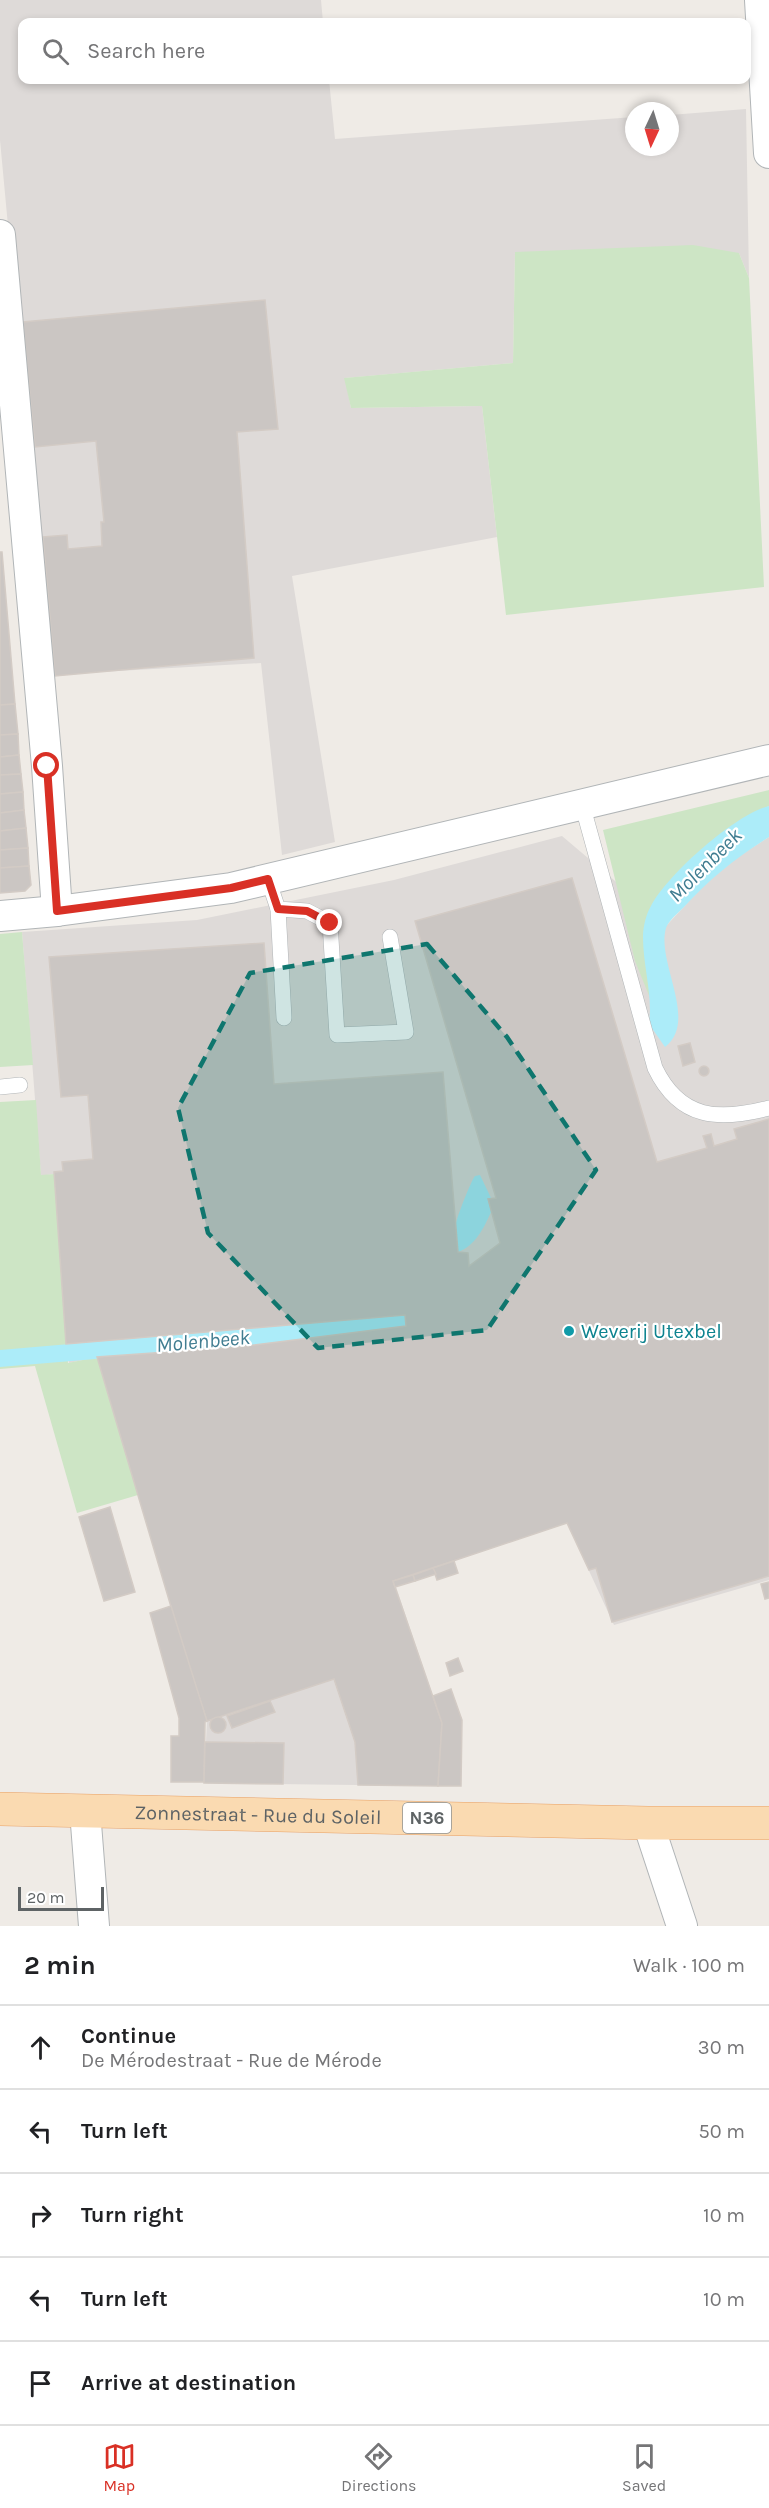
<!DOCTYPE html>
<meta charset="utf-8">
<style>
body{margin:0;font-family:Karla,sans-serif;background:#f6f6f6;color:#202124}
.compass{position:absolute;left:625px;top:102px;width:54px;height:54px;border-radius:50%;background:#fff;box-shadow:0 3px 9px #0003;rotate:184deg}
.scale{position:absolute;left:18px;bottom:15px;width:86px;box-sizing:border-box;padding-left:6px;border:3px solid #5e6365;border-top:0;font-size:16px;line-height:21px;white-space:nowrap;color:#5e6365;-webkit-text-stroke:4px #fff;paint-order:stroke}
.stop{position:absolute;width:18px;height:18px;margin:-14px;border:4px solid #d93025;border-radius:50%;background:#fff}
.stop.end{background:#d93025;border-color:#fff;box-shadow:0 2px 6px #0008}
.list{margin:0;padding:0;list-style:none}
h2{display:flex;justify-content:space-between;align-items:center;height:78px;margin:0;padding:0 24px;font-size:26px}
h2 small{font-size:20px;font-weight:400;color:#757577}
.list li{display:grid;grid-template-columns:39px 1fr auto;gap:18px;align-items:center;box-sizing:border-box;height:84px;padding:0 24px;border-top:2px solid #e0e0e0}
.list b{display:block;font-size:22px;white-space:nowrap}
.list p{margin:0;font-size:20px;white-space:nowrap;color:#757577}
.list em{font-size:20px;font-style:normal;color:#757577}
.icon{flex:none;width:33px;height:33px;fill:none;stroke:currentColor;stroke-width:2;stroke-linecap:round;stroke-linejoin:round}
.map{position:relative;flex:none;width:769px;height:1926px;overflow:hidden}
.search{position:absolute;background:#fff;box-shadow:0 3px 9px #0003;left:18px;right:18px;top:18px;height:66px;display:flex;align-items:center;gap:15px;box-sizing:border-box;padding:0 21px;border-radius:12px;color:#757577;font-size:22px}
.sheet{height:498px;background:#fff}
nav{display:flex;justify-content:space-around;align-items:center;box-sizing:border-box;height:84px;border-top:2px solid #e0e0e0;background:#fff;font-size:16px;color:#757577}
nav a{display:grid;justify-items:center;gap:3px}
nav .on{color:#d93025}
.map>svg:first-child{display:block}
.industrial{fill:#dedad8}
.green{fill:#cde5c5}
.water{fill:#acecf9}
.building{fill:#cbc6c3;stroke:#d3cbc5;stroke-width:1.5}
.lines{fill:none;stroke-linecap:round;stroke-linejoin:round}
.service-casing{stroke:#b1b5b7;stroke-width:16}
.minor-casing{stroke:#b1b5b7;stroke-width:32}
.primary-casing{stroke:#e8a166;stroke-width:34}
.service{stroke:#fff;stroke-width:15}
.minor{stroke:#fff;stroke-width:30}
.primary{stroke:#fadab1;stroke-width:33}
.route{stroke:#d93025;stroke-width:8}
.marked{fill:#0f766e;fill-opacity:0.2;stroke:#0f766e;stroke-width:4.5;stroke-dasharray:12 8;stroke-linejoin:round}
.culture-dot{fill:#0f9aa8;stroke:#fff;stroke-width:2}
.labels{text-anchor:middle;stroke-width:4.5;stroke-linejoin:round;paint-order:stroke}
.shield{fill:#fff;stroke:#8e9293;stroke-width:1.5}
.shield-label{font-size:18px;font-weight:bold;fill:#5e6365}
.culture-label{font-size:20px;fill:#0d838f;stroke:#fff;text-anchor:start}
.street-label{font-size:20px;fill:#5e6365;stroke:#fff}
.water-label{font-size:21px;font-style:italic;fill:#407d91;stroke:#fff}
</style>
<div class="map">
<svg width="769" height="1926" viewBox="0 0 769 1926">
<rect width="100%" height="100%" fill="#efebe6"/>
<g class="industrial">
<polygon points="0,0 321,0 323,22 22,22 22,80 329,80 335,139 634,117 634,147 670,147 670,115 746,109 749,278 739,253 515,252 513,363 345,378 351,408 482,406 497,537 292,576 335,842 282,855 261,663 46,675 29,451 0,140"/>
<polygon points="562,836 667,925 705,884 739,856 769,837 769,1580 614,1625 567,1523 394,1581 442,1723 438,1786 204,1783 207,1721 97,1357 69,1363 53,1174 41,1176 22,932 197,920 394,880"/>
</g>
<g class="green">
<polygon points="693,245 739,253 749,278 764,587 506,615 482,406 351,408 344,378 513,363 515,252"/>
<polygon points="769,790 769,806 741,820 710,843 643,936 652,1003 635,961 603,830"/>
<polygon points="22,932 33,1065 0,1067 0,934"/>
<polygon points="36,1100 41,1175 54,1174 68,1363 97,1357 138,1495 77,1513 35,1366 0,1369 0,1102"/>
</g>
<g class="water">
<path d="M769,806V837C737,857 709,879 684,907C678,913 669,920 666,928C656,962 699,1021 665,1047L649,1024C653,995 643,967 643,937C643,927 646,914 651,906C667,875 735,814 769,806Z"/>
<path d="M480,1175L491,1198L488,1199L491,1212C484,1228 475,1246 458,1252C457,1243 455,1233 456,1224C456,1219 471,1181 475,1176Z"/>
<polygon points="405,1315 406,1326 238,1347 0,1367 0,1350"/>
</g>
<g class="building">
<polygon points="265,300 278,429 237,432 254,658 55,676 43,537 67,535 68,549 102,546 101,522 104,522 96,441 35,447 23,322"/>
<polygon points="0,552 2,552 15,704 0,705"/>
<polygon points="15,704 18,734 0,735 0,705"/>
<polygon points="18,734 19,755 0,757 0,735"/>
<polygon points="19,755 21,774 0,775 0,757"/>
<polygon points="21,774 23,792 0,794 0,775"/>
<polygon points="23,792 24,810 0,813 0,794"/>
<polygon points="24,810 26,828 0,831 0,813"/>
<polygon points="26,828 28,848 0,850 0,831"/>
<polygon points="28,848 29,866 0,868 0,850"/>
<polygon points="29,866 31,885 25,891 0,893 0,868"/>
<polygon points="572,878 657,1162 707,1148 703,1136 711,1134 714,1146 737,1139 734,1129 769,1119 769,1576 612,1622 596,1568 589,1570 567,1523 393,1581 442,1723 438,1786 358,1785 355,1742 334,1679 207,1721 185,1654 97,1357 238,1347 406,1326 405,1315 66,1344 54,1172 63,1171 62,1162 93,1159 88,1095 61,1097 49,957 264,943 274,1084 443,1072 458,1252 468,1253 469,1266 500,1243 488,1199 496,1198 415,921"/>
<polygon points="690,1043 695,1062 683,1066 678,1046"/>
<circle cx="704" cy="1071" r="5"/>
<polygon points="110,1507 135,1592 104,1601 79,1517"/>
<polygon points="454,1561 458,1573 437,1580 433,1568"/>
<polygon points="433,1568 436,1574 415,1581 413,1575"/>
<polygon points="413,1575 415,1581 395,1587 393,1581"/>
<polygon points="769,1582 769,1598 765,1599 761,1584"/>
<polygon points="171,1606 207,1721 205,1722 204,1782 171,1782 171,1736 179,1736 179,1718 150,1613"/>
<polygon points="458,1658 463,1671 450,1676 446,1663"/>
<polygon points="451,1689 462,1720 461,1786 438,1786 442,1723 433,1696"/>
<polygon points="270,1701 275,1712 232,1728 227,1716"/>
<circle cx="218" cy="1725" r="8"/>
<polygon points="205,1742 284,1743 283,1784 204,1783"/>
</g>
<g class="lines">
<defs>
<g id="service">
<path d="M582,804L655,1068C680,1120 719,1121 769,1108"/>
<polyline points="268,879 278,909 307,911 330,923 337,1035 406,1032 390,937"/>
<polyline points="278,909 284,1018"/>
<polyline points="0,1087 20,1085"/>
</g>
<g id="minor">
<polyline points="760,0 769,153"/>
<polyline points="0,235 47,766 57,911"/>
<polyline points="0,916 57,911 231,888 769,760"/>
<polyline points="85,1811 94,1926"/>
<polyline points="648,1823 682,1926"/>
</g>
<g id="primary">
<path id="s1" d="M0,1809L648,1823H769"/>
</g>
</defs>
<use href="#service" class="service-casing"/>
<use href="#minor" class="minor-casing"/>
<use href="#primary" class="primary-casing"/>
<use href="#service" class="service"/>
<use href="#minor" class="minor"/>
<use href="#primary" class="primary"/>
</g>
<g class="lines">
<polyline class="route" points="47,766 57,911 231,888 268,879 278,909 307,911 330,923"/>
</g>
<path class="marked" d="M427,944L507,1037L596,1170L487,1330L318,1348L208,1233L178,1108L250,973Z"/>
<circle class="culture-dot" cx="569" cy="1331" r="6"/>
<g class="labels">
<rect class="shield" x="403" y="1803" width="48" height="30" rx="4.5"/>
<g class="shield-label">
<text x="427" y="1824">N36</text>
</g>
<g class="culture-label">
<text x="581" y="1338">Weverij Utexbel</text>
</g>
<g class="street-label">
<text dy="7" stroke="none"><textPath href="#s1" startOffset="258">Zonnestraat - Rue du Soleil</textPath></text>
</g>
<g class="water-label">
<text transform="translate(705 865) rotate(-45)" y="7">Molenbeek</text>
<text transform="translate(203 1341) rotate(-5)" y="7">Molenbeek</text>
</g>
</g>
</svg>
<svg class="compass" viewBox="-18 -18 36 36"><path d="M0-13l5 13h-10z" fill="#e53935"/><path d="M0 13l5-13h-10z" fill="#757577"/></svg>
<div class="scale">20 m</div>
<div class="stop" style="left:47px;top:766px"></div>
<div class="stop end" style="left:330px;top:923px"></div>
<div class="search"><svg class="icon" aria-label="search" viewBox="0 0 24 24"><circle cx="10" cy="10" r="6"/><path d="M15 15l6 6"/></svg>Search here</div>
</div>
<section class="sheet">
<h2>2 min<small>Walk · 100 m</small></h2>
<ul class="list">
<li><svg class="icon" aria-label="ahead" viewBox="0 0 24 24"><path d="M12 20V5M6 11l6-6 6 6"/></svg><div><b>Continue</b><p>De Mérodestraat - Rue de Mérode</p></div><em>30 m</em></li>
<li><svg class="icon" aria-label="left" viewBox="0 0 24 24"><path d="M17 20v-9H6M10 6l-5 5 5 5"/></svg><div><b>Turn left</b></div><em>50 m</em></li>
<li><svg class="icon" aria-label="right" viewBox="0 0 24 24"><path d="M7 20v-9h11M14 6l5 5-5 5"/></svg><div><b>Turn right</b></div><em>10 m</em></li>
<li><svg class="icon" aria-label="left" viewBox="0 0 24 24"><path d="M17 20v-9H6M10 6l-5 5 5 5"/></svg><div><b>Turn left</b></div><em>10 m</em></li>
<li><svg class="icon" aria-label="arrive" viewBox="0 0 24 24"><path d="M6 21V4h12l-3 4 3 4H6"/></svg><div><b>Arrive at destination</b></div></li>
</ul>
</section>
<nav>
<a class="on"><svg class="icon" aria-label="map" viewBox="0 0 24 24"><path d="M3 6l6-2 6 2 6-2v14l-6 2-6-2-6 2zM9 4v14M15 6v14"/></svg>Map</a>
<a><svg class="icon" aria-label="directions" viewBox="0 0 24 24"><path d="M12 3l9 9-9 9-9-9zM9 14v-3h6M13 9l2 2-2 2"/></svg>Directions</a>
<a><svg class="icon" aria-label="saved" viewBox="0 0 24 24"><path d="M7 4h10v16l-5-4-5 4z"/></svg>Saved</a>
</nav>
